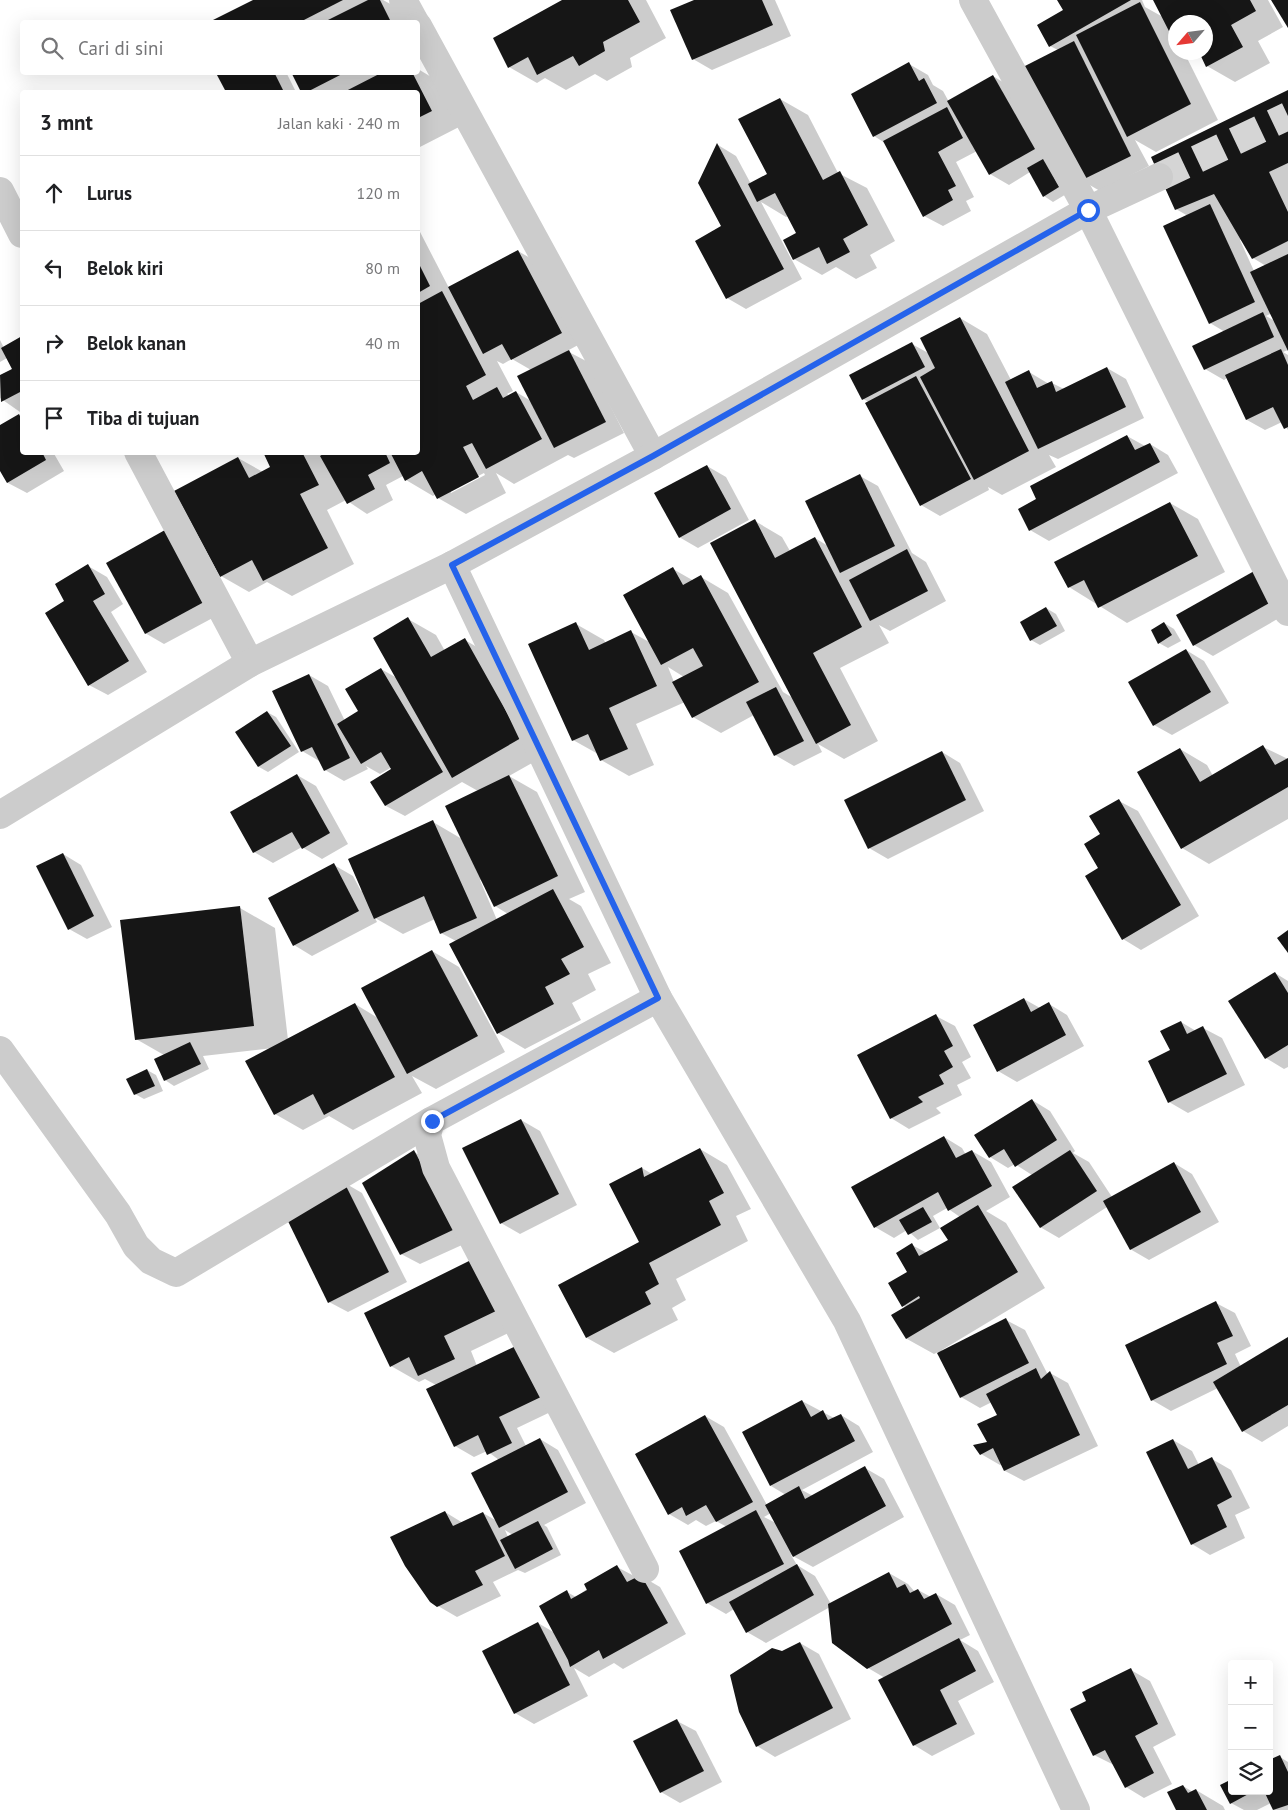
<!DOCTYPE html>
<html lang="id">
<meta charset="utf-8">
<style>
body{margin:0;font-family:"PT Sans",sans-serif;background:#f6f6f6;color:#202124}
.controls{position:absolute;right:15px;bottom:15px;display:grid;overflow:hidden;border-radius:5px;box-shadow:0 5px 20px #0002}
.controls button{width:45px;height:45px;display:grid;place-items:center;padding:0;border:0;border-bottom:1px solid #e0e0e0;background:#fff;color:#202124;font:25px sans-serif}
.compass{position:absolute;left:1168px;top:15px;width:45px;height:45px;border-radius:50%;background:#fff;box-shadow:0 5px 20px #0002;rotate:242deg}
.stop{position:absolute;width:15px;height:15px;margin:-11px;border:4px solid #2563eb;border-radius:50%;background:#fff}
.stop.end{background:#2563eb;border-color:#fff;box-shadow:0 1px 5px #0008}
.list{margin:0;padding:0;list-style:none}
h2{display:flex;justify-content:space-between;align-items:center;height:65px;margin:0;padding:0 20px;font-size:21px}
h2 small{font-size:16px;font-weight:400;color:#757577}
.list li{display:grid;grid-template-columns:32px 1fr auto;gap:15px;align-items:center;box-sizing:border-box;height:75px;padding:0 20px;border-top:1px solid #e0e0e0}
.list b{display:block;font-size:19px;white-space:nowrap}
.list em{font-size:16px;font-style:normal;color:#757577}
.icon{flex:none;width:28px;height:28px;fill:none;stroke:currentColor;stroke-width:2;stroke-linecap:round;stroke-linejoin:round}
.map{position:relative;flex:none;width:1288px;height:1810px;overflow:hidden}
.search{position:absolute;background:#fff;box-shadow:0 5px 20px #0002;left:20px;top:20px;width:400px;height:55px;display:flex;align-items:center;gap:12px;box-sizing:border-box;padding:0 18px;border-radius:5px;color:#757577;font-size:19px}
.panel{position:absolute;background:#fff;box-shadow:0 5px 20px #0002;left:20px;top:90px;width:400px;height:365px;border-radius:5px}
.map>svg:first-child{display:block}
.shadow{fill:#0003;fill-rule:evenodd}
.building{fill:#161616}
.lines{fill:none;stroke-linecap:round;stroke-linejoin:round}
.minor-tunnel{stroke:#d5d5d5;stroke-width:28;stroke-dasharray:28 14;stroke-linecap:butt}
.minor{stroke:#ccc;stroke-width:28}
.route{stroke:#2563eb;stroke-width:6}
</style>
<div class="map">
<svg width="1288" height="1810" viewBox="0 0 1288 1810">
<rect width="100%" height="100%" fill="#fff"/>
<g class="shadow">
<polygon points="255,0 383,0 396,7 404,22 212,22"/>
<polygon points="564,0 646,0 666,38 630,58 632,67 607,81 595,74 566,90 545,78 537,83 509,67"/>
<polygon points="697,0 775,0 791,36 712,70 693,59"/>
<polygon points="1059,0 1142,0 1145,7 1163,17 1154,0 1268,0 1283,27 1258,41 1270,63 1235,82 1207,66 1206,22 1176,22 1176,52 1184,52 1218,120 1156,152 1135,140 1149,166 1100,191 1081,180 1058,50 1050,46 1065,10"/>
<polygon points="909,64 928,75 933,85 943,91 949,102 993,76 1011,87 1068,193 1053,202 1044,196 1030,172 1009,185 990,174 977,151 956,162 974,197 966,201 971,211 943,226 924,216 885,143 874,136"/>
<polygon points="418,69 433,78 459,127 418,148 418,92 303,92 292,72 418,72"/>
<polygon points="216,72 286,72 296,92 227,92 220,74"/>
<path d="M1288,92V350L1283,352L1288,355V430L1282,422L1265,430L1247,420L1227,378L1224,380L1205,369L1225,332L1210,323L1188,216L1176,209ZM1242,239L1253,258L1266,266L1254,271L1240,240ZM1272,313L1275,321L1266,316Z"/>
<polygon points="780,99 808,115 838,173 867,188 895,241 870,255 877,268 856,279 836,267 822,275 794,259 798,234 788,216 786,217 761,202 802,279 746,309 727,298 718,145 736,156 751,184 769,175"/>
<path d="M418,228L449,288L518,251L537,262L580,344L567,351L588,362L624,433L574,458L568,455L514,484L496,473L506,493L466,514L438,498L436,494L433,496L406,480L403,476L386,485L393,500L367,514L346,500L327,510L354,564L292,596L267,582L249,592L221,576L238,458L263,472L272,467L264,452H320L322,456L329,452H418ZM512,359L531,370V401L516,392L510,396L507,394L513,391L497,361L503,364ZM484,473L485,475L451,493V490Z"/>
<polygon points="960,318 987,334 1011,380 1029,372 1049,384 1052,383 1064,389 1107,368 1126,379 1144,418 1058,459 1049,455 1056,467 1002,495 988,487 989,490 940,516 921,505 869,402 863,399 912,344 930,354"/>
<polygon points="22,338 22,411 20,412 0,398 0,377 13,369 7,358 0,362 0,340 4,348"/>
<polygon points="19,416 22,417 22,452 53,452 64,471 27,493 8,483 0,469 0,427"/>
<polygon points="1127,436 1145,446 1150,444 1168,455 1178,473 1049,541 1030,530 1038,500"/>
<polygon points="707,466 726,477 749,520 698,548 679,537"/>
<path d="M860,476L878,486L912,553L926,562L946,601L890,631L879,625L889,643L840,668L878,741L844,759L818,744L822,752L794,766L775,755L754,715L721,733L693,717L685,702L636,724L654,765L629,776L601,760L598,754L573,740L576,624L604,640L606,644L631,632L651,643L673,569L694,581L701,577L728,593L783,692L793,698L755,521L782,537L790,551L815,538L828,546ZM668,667L684,677L674,682Z"/>
<polygon points="1170,503 1198,519 1225,572 1127,623 1069,587"/>
<polygon points="184,543 222,613 164,644 145,633"/>
<polygon points="88,566 107,577 123,604 111,612 147,672 108,695 89,685 66,601"/>
<polygon points="1256,572 1288,613 1213,656 1194,645"/>
<polygon points="1046,608 1056,614 1065,631 1040,645 1031,640"/>
<path d="M408,619L436,635L445,651L465,640L492,656L548,754L509,776L537,792L585,892L569,899L581,906L611,963L588,974L596,990L572,1003L581,1020L525,1049L498,1033L456,941L441,933L435,919L403,934L375,918L377,922L312,956L294,945L334,865L353,876L361,891L433,822L462,839L478,791L462,782L405,816L386,806L372,782L393,769L392,767L380,774L366,766L368,769L344,781L325,770L321,762L302,751L309,675L328,686L345,721L360,711L381,669L397,678ZM482,879L495,906L508,914L497,920L480,880Z"/>
<polygon points="1164,623 1174,629 1181,641 1168,648 1159,643"/>
<polygon points="1186,650 1204,661 1229,703 1172,735 1154,725"/>
<polygon points="267,712 276,717 299,752 268,772 259,767"/>
<polygon points="1263,747 1288,759 1288,819 1209,864 1182,848 1180,749 1207,765 1213,776"/>
<polygon points="942,752 960,763 984,811 888,859 869,848"/>
<polygon points="297,775 316,786 348,844 322,859 302,847 273,863 254,852"/>
<polygon points="1119,801 1138,811 1199,916 1141,950 1123,939 1100,869 1102,835"/>
<polygon points="63,854 81,865 112,927 87,939 69,929"/>
<polygon points="240,908 275,928 288,1040 355,1004 378,1018 432,951 459,967 505,1052 436,1089 412,1076 422,1093 353,1130 329,1116 303,1130 275,1114 273,1048 203,1056 209,1069 174,1086 165,1080 155,1059 164,1055 136,1039"/>
<polygon points="1275,973 1288,981 1288,1067 1284,1069 1266,1058"/>
<polygon points="1024,999 1040,1008 1049,1004 1067,1015 1084,1046 1017,1082 998,1071"/>
<polygon points="936,1016 955,1026 971,1057 962,1062 971,1078 957,1085 962,1095 936,1108 941,1113 909,1129 891,1118"/>
<polygon points="1181,1022 1196,1031 1203,1028 1222,1038 1245,1085 1188,1113 1169,1102 1150,1061 1171,1051"/>
<polygon points="147,1070 156,1075 163,1091 144,1099 135,1094"/>
<polygon points="1032,1100 1050,1111 1075,1151 1073,1153 1089,1162 1112,1197 1174,1163 1192,1174 1219,1222 1149,1260 1130,1249 1107,1207 1059,1238 1040,1227 1032,1175 1015,1164 1008,1168 990,1157"/>
<polygon points="521,1120 540,1131 577,1205 520,1234 501,1223"/>
<polygon points="944,1137 962,1148 966,1155 972,1151 991,1162 1010,1197 986,1211 1006,1223 1045,1288 942,1350 943,1352 1006,1320 1025,1330 1048,1375 1050,1373 1068,1383 1098,1446 1024,1481 1005,1471 1002,1464 1000,1465 981,1454 989,1443 998,1415 992,1402 980,1408 961,1397 938,1352 934,1354 907,1339 893,1315 906,1307 903,1306 912,1245 927,1253 950,1240 960,1217 947,1208 933,1216 940,1228 918,1240 907,1230 894,1238 875,1227"/>
<polygon points="700,1149 727,1165 751,1209 736,1216 748,1241 676,1279 686,1300 672,1308 678,1320 614,1353 587,1338 641,1243 642,1168 652,1174"/>
<polygon points="414,1152 433,1162 473,1240 420,1264 401,1254"/>
<polygon points="343,1182 362,1193 407,1282 348,1312 329,1302"/>
<path d="M471,1261L523,1326L471,1351L477,1366L561,1407L517,1428L526,1446L540,1439L558,1450L586,1503L544,1525L547,1527L561,1555L525,1573L518,1570L493,1582L501,1596L457,1617L438,1606L445,1512L463,1523L483,1513L497,1521L499,1460L487,1451L474,1457L455,1446L436,1385L425,1379L419,1382L391,1366ZM505,1530L513,1535L508,1537Z"/>
<polygon points="1216,1303 1235,1313 1251,1346 1235,1354 1241,1367 1288,1339 1288,1426 1262,1442 1243,1431 1218,1388 1171,1411 1152,1400"/>
<path d="M802,1401L834,1418L841,1415L859,1426L873,1452L802,1490L813,1496L865,1468L884,1479L904,1517L813,1567L791,1555L797,1565L815,1576L831,1604L889,1573L908,1584L915,1592L918,1590L931,1597L936,1594L955,1605L970,1635L960,1640L978,1651L994,1682L958,1701L975,1734L932,1756L914,1745L885,1678L868,1668L830,1607L766,1643L747,1632L734,1609L726,1614L707,1603L727,1527L716,1521L706,1526L696,1520L688,1525L669,1514L637,1454L705,1416L724,1427L767,1505L786,1495L771,1486ZM771,1513L776,1523L764,1517Z"/>
<polygon points="1173,1440 1192,1451 1199,1465 1212,1459 1231,1470 1250,1508 1235,1515 1245,1538 1210,1555 1192,1544"/>
<polygon points="617,1567 636,1577 641,1576 660,1587 686,1634 623,1669 614,1663 589,1677 574,1668 588,1696 534,1724 515,1713 538,1623 555,1633 567,1592 576,1597"/>
<polygon points="800,1643 819,1654 851,1719 775,1757 757,1746 782,1652"/>
<polygon points="1131,1670 1150,1681 1176,1735 1153,1747 1172,1784 1144,1798 1126,1787 1114,1765 1094,1755 1087,1701"/>
<polygon points="677,1721 696,1731 722,1782 680,1803 661,1792"/>
<polygon points="1280,1757 1288,1762 1288,1810 1274,1810 1271,1803 1257,1810 1244,1810 1231,1803 1232,1791 1269,1791"/>
<polygon points="1183,1786 1193,1792 1196,1790 1223,1806 1225,1810 1176,1810"/>
</g>
<g class="building">
<polygon points="253,0 343,0 300,22 209,22"/>
<polygon points="368,0 380,0 391,22 324,22"/>
<polygon points="562,0 628,0 640,22 603,42 605,51 579,66 573,56 537,75 528,57 508,68 493,38"/>
<polygon points="694,0 762,0 773,25 692,60 670,10"/>
<polygon points="1057,0 1131,0 1049,47 1037,25 1063,10"/>
<polygon points="1153,0 1250,0 1256,11 1231,25 1243,47 1206,67 1199,52 1206,52 1206,22 1176,22 1176,33 1171,35"/>
<polygon points="1271,0 1288,0 1288,28"/>
<polygon points="1140,2 1191,104 1127,137 1076,35"/>
<polygon points="1074,41 1131,156 1080,181 1023,67"/>
<polygon points="909,62 919,81 924,78 937,103 873,137 851,94"/>
<polygon points="221,72 274,72 284,92 226,92 217,75"/>
<polygon points="291,72 346,72 307,92 301,92"/>
<polygon points="383,72 412,72 432,111 418,118 418,92 344,92"/>
<polygon points="993,75 1035,149 989,175 947,101"/>
<polygon points="1288,90 1288,163 1269,172 1288,212 1288,241 1252,259 1214,194 1175,210 1151,157"/>
<polygon points="780,98 823,180 840,171 868,225 843,239 850,252 827,264 819,247 793,260 783,240 796,233 775,193 757,202 748,184 767,174 738,119"/>
<polygon points="947,107 963,138 938,152 956,186 948,190 953,200 923,217 883,141"/>
<polygon points="717,143 784,269 726,299 695,241 721,226 698,183"/>
<polygon points="1043,159 1059,187 1043,197 1027,168"/>
<polygon points="1210,204 1255,302 1209,324 1163,226"/>
<polygon points="518,250 562,333 511,360 502,344 483,354 448,287"/>
<polygon points="1288,254 1288,351 1250,272"/>
<polygon points="418,262 430,286 418,293"/>
<polygon points="442,291 486,375 466,386 473,400 497,387 503,398 516,391 542,439 486,469 472,443 463,447 479,477 437,499 422,471 405,481 390,452 418,452 418,304"/>
<polygon points="1263,312 1274,337 1204,370 1192,346"/>
<polygon points="960,317 1029,451 974,480 920,377 935,368 920,338"/>
<polygon points="22,336 22,391 1,402 0,375 12,369 1,348"/>
<polygon points="912,342 925,367 862,400 849,375"/>
<polygon points="1281,349 1288,365 1288,427 1284,429 1273,407 1246,420 1225,375"/>
<polygon points="569,350 606,422 554,448 517,376"/>
<polygon points="1107,367 1126,407 1038,449 1005,382 1029,370 1037,388 1052,381 1056,392"/>
<polygon points="916,376 971,479 920,506 865,403"/>
<polygon points="19,414 22,420 22,452 42,452 46,460 7,483 0,471 0,425"/>
<polygon points="1127,435 1135,450 1150,443 1160,462 1029,531 1018,509 1036,499 1030,486"/>
<polygon points="263,452 302,452 319,485 300,494 328,548 263,581 252,560 220,577 174,491 238,457 249,478 270,467"/>
<polygon points="326,452 385,452 390,463 368,475 375,489 347,504 320,456"/>
<polygon points="707,465 731,509 679,538 654,493"/>
<polygon points="860,474 895,546 840,573 805,501"/>
<polygon points="1170,502 1198,556 1098,608 1084,580 1068,588 1054,562"/>
<polygon points="755,519 775,558 815,537 862,627 813,653 851,725 816,744 710,543"/>
<polygon points="165,530 204,602 145,634 106,563"/>
<polygon points="907,549 928,591 870,621 849,580"/>
<polygon points="88,564 105,594 93,601 129,661 88,686 45,613 64,601 55,584"/>
<polygon points="673,567 683,585 701,575 759,682 692,718 672,682 703,666 693,648 661,665 623,595"/>
<polygon points="1256,570 1273,601 1193,646 1176,615"/>
<polygon points="1046,607 1057,626 1030,641 1020,622"/>
<polygon points="408,617 431,657 465,638 521,738 452,778 373,638"/>
<polygon points="576,622 589,650 631,630 657,686 609,708 628,749 600,761 588,734 572,741 528,644"/>
<polygon points="1164,622 1172,635 1158,644 1151,630"/>
<polygon points="1186,649 1211,692 1153,726 1128,682"/>
<polygon points="381,668 443,772 385,806 370,782 391,769 381,752 361,764 337,724 358,711 345,689"/>
<polygon points="309,674 350,758 324,771 312,747 301,752 272,691"/>
<polygon points="776,687 804,741 774,756 746,702"/>
<polygon points="267,711 291,746 258,767 235,732"/>
<polygon points="1263,745 1275,765 1288,758 1288,787 1181,849 1137,772 1180,748 1200,782"/>
<polygon points="942,751 966,800 868,849 844,800"/>
<polygon points="297,774 330,833 302,849 292,832 253,853 230,812"/>
<polygon points="509,775 558,876 494,907 445,806"/>
<polygon points="1119,799 1181,905 1122,940 1085,876 1098,868 1084,844 1100,834 1089,816"/>
<polygon points="433,820 477,918 440,934 424,896 374,919 348,859"/>
<polygon points="63,853 94,916 68,930 36,866"/>
<polygon points="334,863 359,911 293,946 268,898"/>
<polygon points="553,889 584,947 561,959 570,974 545,987 554,1004 497,1034 449,944"/>
<polygon points="240,906 254,1026 135,1040 120,920"/>
<polygon points="1288,930 1288,953 1277,938"/>
<polygon points="432,950 478,1036 407,1074 361,988"/>
<polygon points="1275,972 1288,993 1288,1045 1265,1059 1228,1001"/>
<polygon points="1024,998 1031,1012 1049,1002 1066,1035 997,1072 973,1025"/>
<polygon points="355,1003 395,1077 324,1115 313,1094 274,1115 245,1061"/>
<polygon points="936,1014 953,1046 944,1051 953,1067 939,1075 944,1084 918,1097 923,1102 890,1119 857,1055"/>
<polygon points="1181,1021 1187,1034 1203,1026 1227,1074 1168,1103 1148,1061 1170,1050 1160,1031"/>
<polygon points="190,1042 201,1064 164,1081 154,1059"/>
<polygon points="147,1069 155,1086 134,1095 126,1079"/>
<polygon points="1032,1099 1057,1140 1015,1167 1004,1149 989,1158 974,1135"/>
<polygon points="521,1119 559,1194 500,1224 462,1148"/>
<polygon points="944,1136 956,1158 972,1150 992,1186 948,1211 938,1192 874,1228 851,1187"/>
<polygon points="700,1148 724,1193 709,1201 721,1225 649,1263 659,1284 645,1292 651,1304 586,1338 558,1285 639,1242 609,1184 642,1167 644,1177"/>
<polygon points="414,1150 455,1229 400,1255 362,1183"/>
<polygon points="1070,1150 1097,1191 1040,1228 1012,1187"/>
<polygon points="1174,1162 1201,1212 1130,1250 1103,1201"/>
<polygon points="343,1180 389,1272 328,1303 283,1211"/>
<polygon points="978,1205 1018,1272 906,1339 891,1315 920,1298 919,1296 902,1307 888,1283 907,1272 896,1253 912,1243 919,1256 948,1240 940,1228"/>
<polygon points="923,1207 932,1222 908,1235 899,1220"/>
<polygon points="471,1260 496,1311 444,1336 455,1359 418,1376 409,1357 390,1367 364,1313"/>
<polygon points="1216,1301 1233,1336 1217,1343 1227,1364 1151,1401 1125,1345"/>
<polygon points="1006,1318 1029,1363 960,1398 937,1353"/>
<polygon points="1288,1337 1288,1405 1242,1432 1213,1382"/>
<polygon points="518,1345 543,1396 499,1417 512,1443 487,1455 478,1435 454,1447 426,1389"/>
<polygon points="1036,1368 1041,1379 1050,1371 1080,1435 1004,1471 993,1448 980,1455 973,1445 987,1442 977,1424 997,1415 986,1394"/>
<polygon points="802,1400 811,1417 823,1410 828,1420 841,1414 855,1441 770,1486 742,1432"/>
<polygon points="705,1415 753,1502 716,1522 706,1505 686,1516 682,1507 668,1515 635,1454"/>
<polygon points="540,1438 568,1492 499,1528 471,1473"/>
<polygon points="1173,1439 1188,1469 1212,1457 1232,1497 1217,1505 1227,1527 1191,1545 1146,1452"/>
<polygon points="865,1466 886,1506 793,1557 765,1505 799,1486 805,1499"/>
<polygon points="756,1510 784,1564 706,1604 679,1551"/>
<polygon points="445,1511 453,1526 483,1512 505,1556 475,1571 483,1585 437,1607 430,1602 405,1566 390,1537"/>
<polygon points="538,1521 553,1549 515,1569 500,1540"/>
<polygon points="797,1564 814,1595 746,1633 729,1602"/>
<polygon points="617,1565 627,1582 641,1575 668,1623 603,1659 599,1650 570,1667 568,1660 539,1606 567,1590 571,1599 587,1590 584,1584"/>
<polygon points="889,1572 897,1588 905,1584 910,1593 918,1589 924,1599 936,1593 952,1624 867,1669 832,1643 828,1604"/>
<polygon points="538,1622 570,1685 514,1714 482,1651"/>
<polygon points="959,1638 976,1671 940,1690 957,1724 913,1746 878,1680"/>
<polygon points="800,1642 833,1708 756,1747 739,1712 730,1675 772,1648 782,1651"/>
<polygon points="1131,1668 1158,1724 1135,1736 1154,1773 1125,1788 1105,1750 1093,1756 1070,1709 1086,1701 1082,1692"/>
<polygon points="677,1719 704,1771 660,1793 633,1741"/>
<polygon points="1280,1755 1288,1772 1288,1805 1273,1810 1264,1791 1269,1791 1269,1760"/>
<polygon points="1232,1779 1232,1791 1254,1791 1230,1804 1220,1785"/>
<polygon points="1183,1785 1188,1793 1196,1789 1207,1810 1176,1810 1167,1792"/>
</g>
<g class="lines">
<polyline class="minor-tunnel" points="1159,177 1288,116"/>
<g class="minor">
<polyline points="403,0 415,22"/>
<polyline points="973,0 1088,210 1288,612"/>
<polyline points="418,26 653,456"/>
<polyline points="0,191 22,234"/>
<polyline points="138,452 250,663"/>
<polyline points="452,565 658,998 847,1321 1076,1810"/>
<polyline points="0,815 250,663 452,565 653,456 1088,210 1159,177"/>
<polyline points="0,1050 118,1214 136,1246 151,1261 176,1273 431,1121"/>
<polyline points="645,1569 436,1168 427,1135 431,1121 658,998"/>
</g>
</g>
<g class="lines">
<polyline class="route" points="432,1121 658,998 452,565 653,456 1088,210"/>
</g>
</svg>
<div class="controls">
<button>+</button>
<button>−</button>
<button><svg class="icon" aria-label="layers" viewBox="0 0 24 24"><path d="M12 4l9 5-9 5-9-5zM3 14l9 5 9-5"/></svg></button>
</div>
<svg class="compass" viewBox="-18 -18 36 36"><path d="M0-13l5 13h-10z" fill="#e53935"/><path d="M0 13l5-13h-10z" fill="#757577"/></svg>
<div class="stop" style="left:1088px;top:210px"></div>
<div class="stop end" style="left:432px;top:1121px"></div>
<div class="search"><svg class="icon" aria-label="search" viewBox="0 0 24 24"><circle cx="10" cy="10" r="6"/><path d="M15 15l6 6"/></svg>Cari di sini</div>
<section class="panel">
<h2>3 mnt<small>Jalan kaki · 240 m</small></h2>
<ul class="list">
<li><svg class="icon" aria-label="ahead" viewBox="0 0 24 24"><path d="M12 20V5M6 11l6-6 6 6"/></svg><div><b>Lurus</b></div><em>120 m</em></li>
<li><svg class="icon" aria-label="left" viewBox="0 0 24 24"><path d="M17 20v-9H6M10 6l-5 5 5 5"/></svg><div><b>Belok kiri</b></div><em>80 m</em></li>
<li><svg class="icon" aria-label="right" viewBox="0 0 24 24"><path d="M7 20v-9h11M14 6l5 5-5 5"/></svg><div><b>Belok kanan</b></div><em>40 m</em></li>
<li><svg class="icon" aria-label="arrive" viewBox="0 0 24 24"><path d="M6 21V4h12l-3 4 3 4H6"/></svg><div><b>Tiba di tujuan</b></div></li>
</ul>
</section>
</div>
